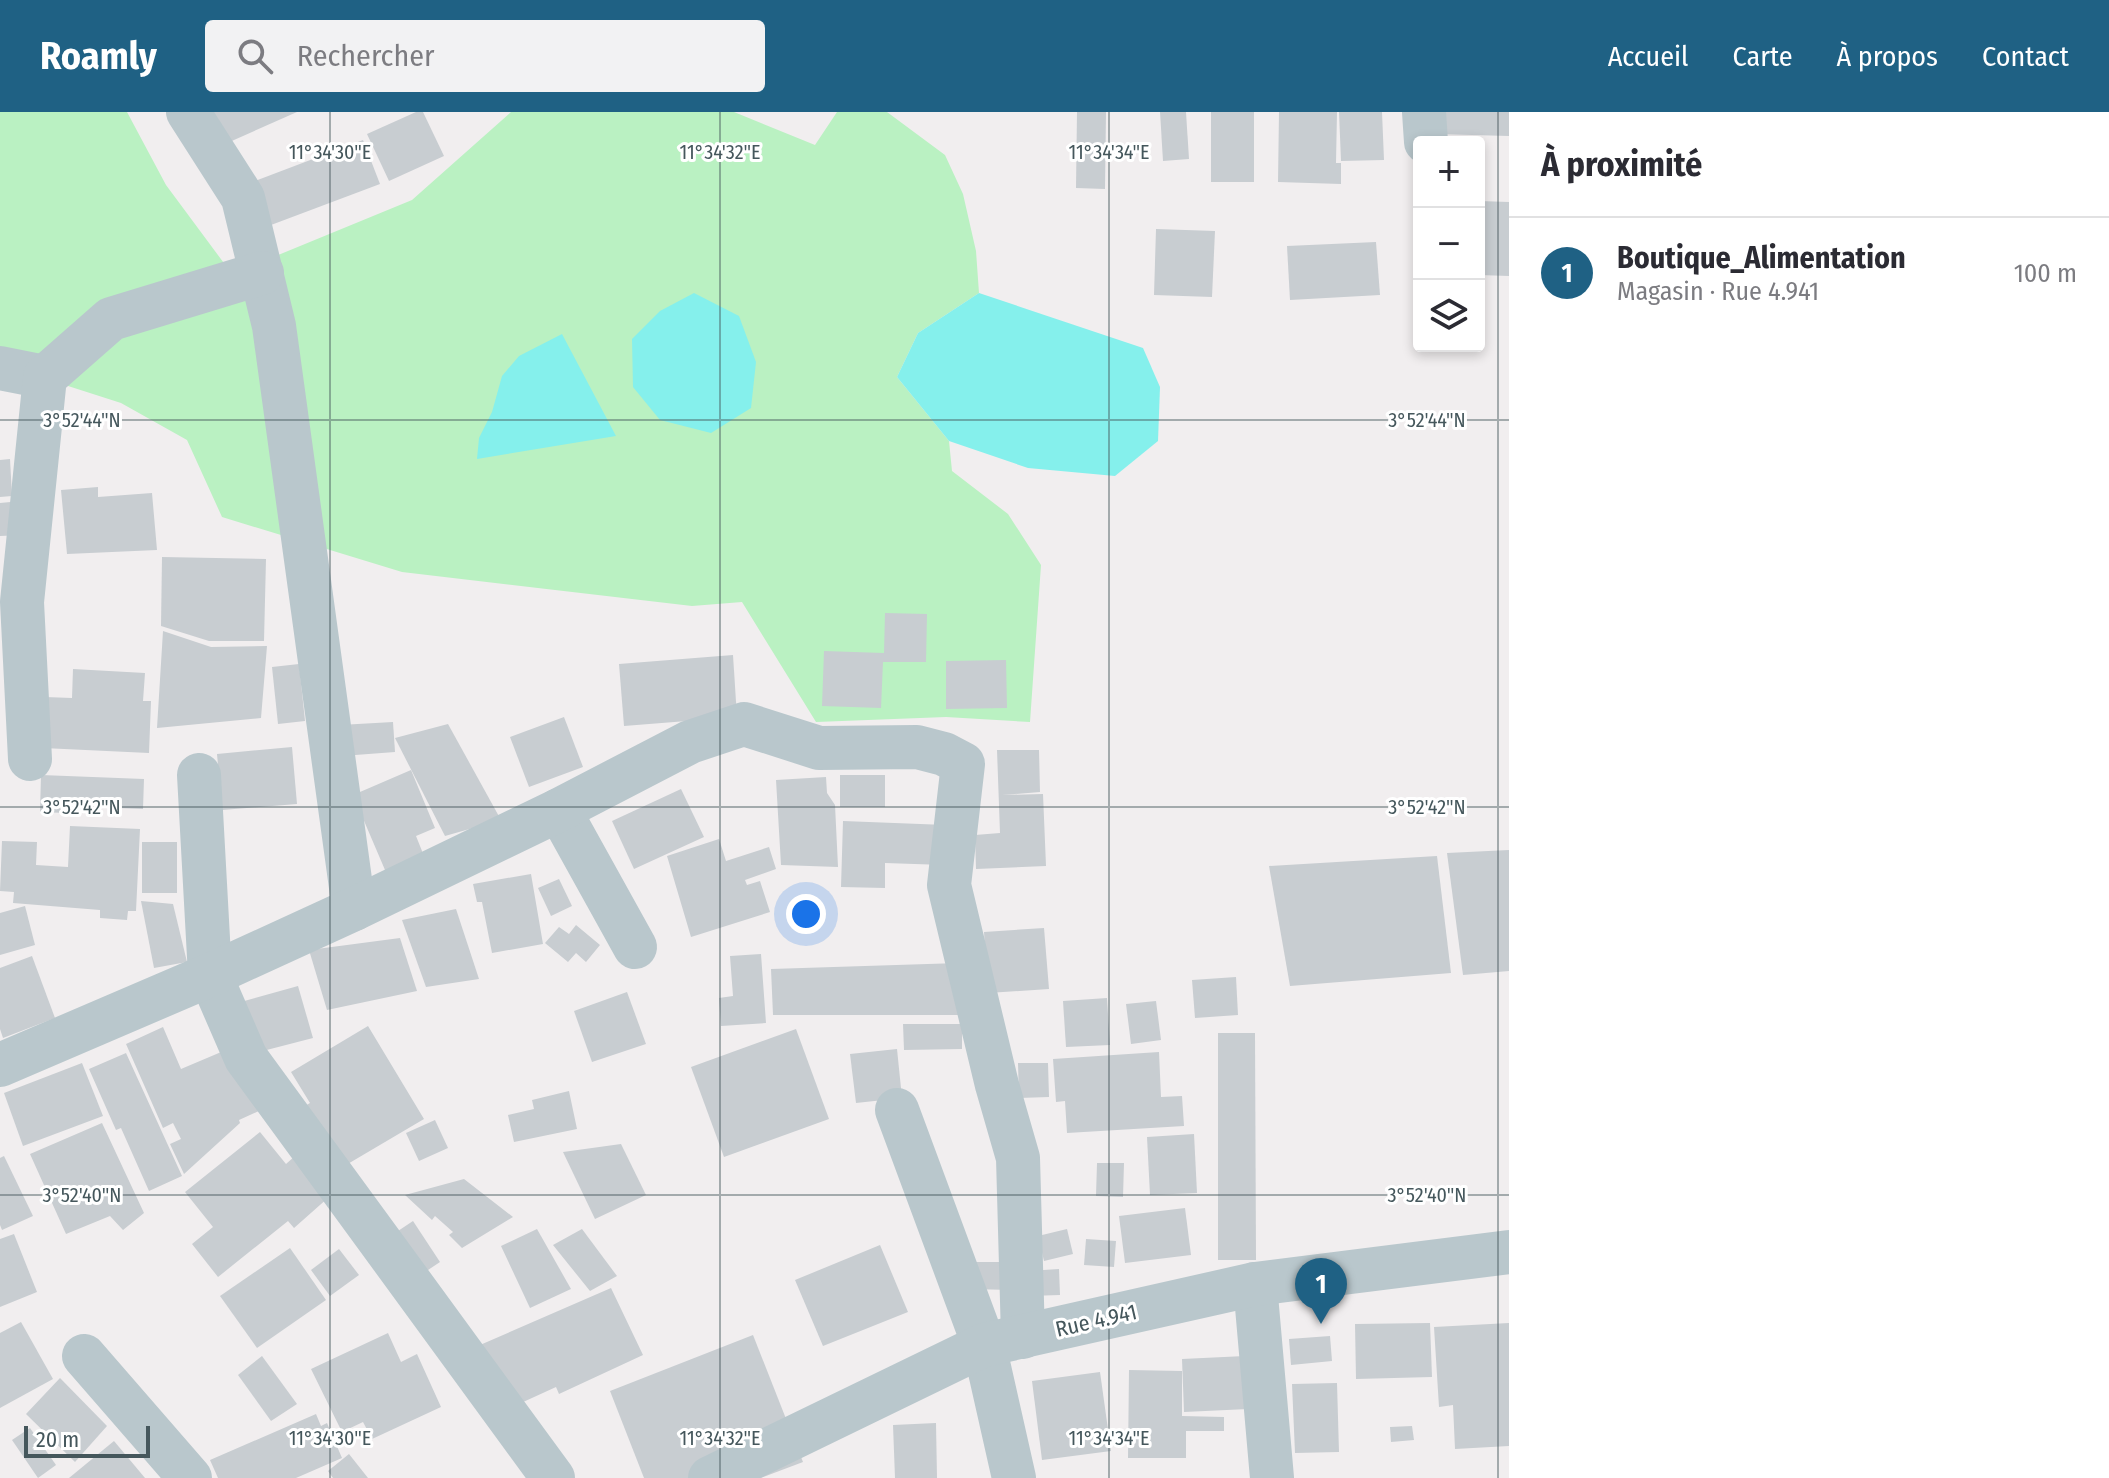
<!DOCTYPE html>
<html lang="fr">
<meta charset="utf-8">
<style>
body{margin:0;font-family:"Fira Sans Condensed",sans-serif;background:#f2f2f3;color:#2b2b33}
.controls{position:absolute;right:24px;top:24px;display:grid;overflow:hidden;border-radius:8px;box-shadow:0 4px 12px #0003}
.controls button{width:72px;height:72px;display:grid;place-items:center;padding:0;border:0;border-bottom:2px solid #e1e1e2;background:#fff;color:#2b2b33;font:40px sans-serif}
.scale{position:absolute;left:24px;bottom:20px;width:126px;box-sizing:border-box;padding-left:8px;border:4px solid #45575c;border-top:0;font-size:22px;line-height:28px;white-space:nowrap;color:#45575c;-webkit-text-stroke:6px #fff;paint-order:stroke}
.you{position:absolute;left:806px;top:802px;width:28px;height:28px;margin:-20px;border:6px solid #fff;border-radius:50%;background:#1a73e8;box-shadow:0 0 0 12px #1a73e833}
.badge{display:grid;place-items:center;width:52px;height:52px;border-radius:50%;background:#1f6184;color:#fff;font-size:26px;font-weight:700}
.pin{position:absolute;translate:-50% -66px;filter:drop-shadow(0 2px 4px #0008)}
.pin::after{content:'';position:absolute;top:42px;width:28px;height:24px;background:inherit;clip-path:polygon(0 0,100% 0,50% 100%)}
.list{margin:0;padding:0;list-style:none}
h2{display:flex;justify-content:space-between;align-items:center;height:104px;margin:0;padding:0 32px;font-size:34px}
h2 small{font-size:26px;font-weight:400;color:#7c7c81}
.list li{display:grid;grid-template-columns:52px 1fr auto;gap:24px;align-items:center;box-sizing:border-box;height:112px;padding:0 32px;border-top:2px solid #e1e1e2}
.list b{display:block;font-size:30px;white-space:nowrap}
.list p{margin:0;font-size:26px;white-space:nowrap;color:#7c7c81}
.list em{font-size:26px;font-style:normal;color:#7c7c81}
.icon{flex:none;width:44px;height:44px;fill:none;stroke:currentColor;stroke-width:2;stroke-linecap:round;stroke-linejoin:round}
.map{position:relative;flex:none;width:1509px;height:1366px;overflow:hidden}
header{display:flex;align-items:center;gap:48px;box-sizing:border-box;height:112px;padding:0 40px;background:#1f6184;color:#fff}
header strong{font-size:38px}
nav{display:flex;gap:44px;margin-inline-start:auto;font-size:28px}
.search{width:560px;height:72px;background:#f2f2f3;display:flex;align-items:center;gap:20px;box-sizing:border-box;padding:0 28px;border-radius:8px;color:#7c7c81;font-size:30px}
main{display:flex}
aside{flex:1;background:#fff}
.map>svg:first-child{display:block}
.green{fill:#baf1c2}
.water{fill:#85f0ec}
.building{fill:#c8cdd1}
.lines{fill:none;stroke-linecap:round;stroke-linejoin:round}
.minor{stroke:#b9c7cc;stroke-width:44}
.ticks{fill:none;stroke:#45575c;stroke-width:2;stroke-opacity:0.45}
.labels{text-anchor:middle;stroke-width:6;stroke-linejoin:round;paint-order:stroke}
.street-label{font-size:22px;fill:#45575c;stroke:#fff}
.ticks-label{font-size:20px;text-anchor:middle;fill:#45575c;stroke:#fff;stroke-width:6;stroke-linejoin:round;paint-order:stroke}
</style>
<header>
<strong>Roamly</strong>
<div class="search"><svg class="icon" aria-label="search" viewBox="0 0 24 24"><circle cx="10" cy="10" r="6"/><path d="M15 15l6 6"/></svg>Rechercher</div>
<nav><a>Accueil</a><a>Carte</a><a>À propos</a><a>Contact</a></nav>
</header>
<main>
<div class="map">
<svg width="1509" height="1366" viewBox="0 0 1509 1366">
<rect width="100%" height="100%" fill="#f1eeef"/>
<polygon class="green" points="0,0 127,0 166,73 232,162 412,88 511,0 734,0 815,33 837,0 887,0 945,43 963,82 976,139 979,181 918,221 897,265 949,329 952,359 1008,402 1041,453 1030,610 946,605 816,610 742,490 692,494 402,460 222,405 187,328 121,291 40,265 0,263"/>
<g class="water">
<polygon points="694,181 739,204 756,250 751,296 711,321 660,308 633,275 632,227 660,199"/>
<polygon points="979,181 1143,236 1160,275 1158,329 1115,364 1028,356 949,329 897,265 918,221"/>
<polygon points="562,222 616,324 477,347 479,326 492,300 502,264 519,244"/>
</g>
<g class="building">
<polygon points="213,0 297,0 225,32"/>
<polygon points="416,0 423,0 444,44 389,69 367,22"/>
<polygon points="1077,0 1106,0 1105,77 1076,76"/>
<polygon points="1160,0 1186,0 1189,47 1163,49"/>
<rect x="1211" y="0" width="43" height="70"/>
<polygon points="1279,0 1337,0 1336,51 1341,51 1341,72 1278,70"/>
<polygon points="1339,0 1382,0 1384,48 1341,49"/>
<polygon points="1435,0 1509,0 1509,24 1435,22"/>
<polygon points="363,28 380,72 271,113 255,69"/>
<polygon points="1479,89 1509,90 1509,164 1479,163"/>
<polygon points="1156,117 1215,119 1212,185 1154,183"/>
<polygon points="1376,130 1380,183 1290,188 1287,134"/>
<polygon points="10,347 12,384 0,385 0,348"/>
<polygon points="98,375 98,385 152,381 157,438 67,442 61,378"/>
<polygon points="21,389 23,423 0,424 0,391"/>
<polygon points="162,445 266,447 264,529 209,529 161,514"/>
<polygon points="885,501 927,502 926,550 883,550 881,596 822,594 824,539 884,541"/>
<polygon points="163,519 211,535 267,534 261,606 157,616"/>
<polygon points="733,543 737,605 624,614 619,552"/>
<polygon points="1006,548 1007,596 946,597 946,549"/>
<polygon points="299,552 305,609 278,612 272,555"/>
<polygon points="73,557 145,561 143,589 151,589 149,641 43,636 45,585 72,586"/>
<polygon points="564,605 583,655 529,675 510,625"/>
<polygon points="393,610 395,640 342,644 340,613"/>
<polygon points="448,612 501,708 445,724 395,626"/>
<polygon points="292,635 297,692 222,698 217,642"/>
<polygon points="997,638 1039,638 1040,680 1002,683 1043,682 1046,754 976,757 975,723 1000,721"/>
<polygon points="411,658 435,716 416,724 426,749 388,765 353,683"/>
<polygon points="41,663 144,667 143,697 66,694 66,701 40,700"/>
<rect x="840" y="663" width="45" height="32"/>
<polygon points="826,665 827,681 835,693 838,755 781,753 776,668"/>
<polygon points="681,677 704,725 634,757 612,709"/>
<polygon points="843,709 946,713 944,753 885,751 885,776 841,775"/>
<polygon points="70,714 140,717 136,799 128,799 127,808 100,806 100,798 13,791 14,780 0,779 2,729 37,730 36,753 68,755"/>
<polygon points="719,727 726,749 769,735 776,757 745,768 747,773 760,769 770,800 691,825 667,744"/>
<rect x="142" y="730" width="35" height="51"/>
<polygon points="1509,738 1509,859 1463,863 1447,741"/>
<polygon points="1437,744 1451,861 1290,874 1269,754"/>
<polygon points="531,762 543,832 492,841 482,790 477,790 473,772"/>
<polygon points="559,767 572,794 551,804 538,776"/>
<polygon points="141,789 173,792 187,850 154,856"/>
<polygon points="25,794 35,833 0,843 0,801"/>
<polygon points="456,797 479,867 426,875 402,808"/>
<polygon points="576,813 600,833 586,850 576,841 568,850 545,831 559,815 569,822"/>
<polygon points="1044,816 1049,877 988,881 984,820"/>
<polygon points="400,826 417,879 327,898 309,838"/>
<polygon points="761,842 766,911 721,914 719,886 733,884 730,844"/>
<polygon points="32,844 55,906 3,926 0,917 0,856"/>
<polygon points="959,851 960,903 773,903 771,857"/>
<polygon points="1236,865 1238,903 1195,906 1192,868"/>
<polygon points="298,874 313,926 251,942 237,891"/>
<polygon points="627,880 646,932 592,950 574,899"/>
<polygon points="1107,886 1110,933 1066,935 1063,889"/>
<polygon points="1156,889 1161,928 1131,932 1126,892"/>
<polygon points="903,912 962,912 962,937 904,938"/>
<polygon points="368,914 424,1007 346,1053 300,997 310,991 291,960"/>
<polygon points="163,915 181,957 233,935 261,998 239,1008 240,1011 184,1062 170,1032 181,1027 173,1011 163,1016 126,932"/>
<polygon points="796,917 829,1007 724,1045 691,955"/>
<polygon points="1218,921 1255,921 1256,1148 1218,1148"/>
<polygon points="897,937 902,986 856,991 850,942"/>
<polygon points="1159,940 1161,985 1182,984 1184,1014 1067,1021 1065,989 1056,990 1053,947"/>
<polygon points="126,941 182,1064 149,1079 121,1016 116,1018 89,957"/>
<polygon points="82,951 103,1004 23,1034 4,981"/>
<polygon points="1018,951 1048,951 1049,985 1019,986"/>
<polygon points="569,979 577,1017 514,1030 508,1003 534,997 532,988"/>
<polygon points="435,1008 448,1036 419,1049 406,1021"/>
<polygon points="102,1011 144,1101 123,1118 110,1104 66,1122 30,1042"/>
<polygon points="260,1020 286,1052 295,1044 329,1085 294,1116 288,1109 218,1165 192,1132 213,1115 185,1080"/>
<polygon points="1194,1022 1197,1081 1150,1083 1147,1025"/>
<polygon points="621,1032 646,1083 595,1107 563,1040"/>
<polygon points="4,1044 33,1104 2,1118 0,1113 0,1046"/>
<polygon points="1097,1051 1124,1051 1123,1085 1096,1084"/>
<polygon points="464,1067 513,1105 462,1136 449,1123 453,1120 435,1104 432,1108 405,1083"/>
<polygon points="1185,1096 1191,1143 1125,1151 1119,1104"/>
<polygon points="413,1109 440,1150 416,1166 386,1127"/>
<polygon points="537,1117 571,1177 530,1196 501,1134"/>
<polygon points="582,1117 617,1164 590,1179 553,1133"/>
<polygon points="1067,1117 1073,1142 1044,1149 1038,1124"/>
<polygon points="14,1122 37,1180 0,1195 0,1127"/>
<polygon points="1086,1127 1116,1129 1114,1155 1084,1153"/>
<polygon points="880,1133 908,1200 823,1234 795,1168"/>
<polygon points="290,1136 326,1188 257,1236 220,1184"/>
<polygon points="339,1137 359,1163 330,1184 311,1158"/>
<polygon points="971,1150 1011,1150 1011,1178 971,1177"/>
<polygon points="1059,1157 1060,1183 1029,1184 1028,1159"/>
<polygon points="611,1176 643,1243 559,1282 556,1275 521,1291 480,1233"/>
<polygon points="21,1210 53,1267 0,1296 0,1221"/>
<polygon points="1430,1211 1432,1265 1356,1267 1355,1212"/>
<polygon points="1509,1211 1509,1334 1455,1337 1453,1293 1439,1295 1434,1215"/>
<polygon points="388,1221 401,1250 417,1242 441,1295 372,1327 363,1310 342,1320 311,1257"/>
<polygon points="753,1223 803,1350 761,1366 644,1366 610,1279"/>
<polygon points="1330,1224 1332,1249 1291,1253 1289,1227"/>
<polygon points="262,1244 297,1292 271,1309 238,1263"/>
<polygon points="1245,1244 1248,1297 1184,1300 1182,1247"/>
<polygon points="1129,1258 1182,1259 1182,1304 1224,1305 1224,1319 1186,1319 1186,1346 1128,1346"/>
<polygon points="1100,1260 1111,1339 1042,1348 1032,1269"/>
<polygon points="60,1266 107,1314 75,1350 26,1302"/>
<polygon points="1337,1271 1339,1340 1295,1341 1292,1272"/>
<polygon points="316,1302 321,1314 327,1311 342,1346 296,1366 218,1366 210,1348"/>
<polygon points="936,1311 937,1366 895,1366 893,1313"/>
<polygon points="1412,1314 1414,1328 1391,1330 1390,1315"/>
<polygon points="30,1316 56,1353 38,1366 12,1328"/>
<polygon points="114,1329 145,1366 69,1366"/>
<polygon points="349,1342 368,1366 333,1366 328,1359"/>
</g>
<g class="lines">
<g class="minor">
<polyline points="188,0 243,86 274,214 354,797"/>
<polyline points="1424,0 1426,30"/>
<polyline points="0,256 45,265"/>
<polyline points="30,647 22,490 45,265 111,207 262,161"/>
<polyline points="199,663 210,863 246,946 553,1366"/>
<polyline points="559,698 635,835"/>
<polyline points="0,953 210,863 354,797 559,698 690,630 744,612 819,636 917,635 944,642 963,652 949,773 997,973 1018,1046 1023,1225"/>
<polyline points="897,998 984,1233 1014,1366"/>
<polyline points="1255,1172 1272,1366"/>
<polyline points="84,1244 190,1366"/>
<polyline points="710,1366 984,1233 1255,1172 1509,1140"/>
</g>
</g>
<path class="ticks" d="M330,0V1366M720,0V1366M1109,0V1366M1498,0V1366M0,308H1509M0,695H1509M0,1083H1509"/>
<g class="labels">
<g class="street-label">
<text transform="translate(1096 1208) rotate(-13)" y="8">Rue 4.941</text>
</g>
</g>
<g class="ticks-label">
<text x="330" y="47">11°34'30"E</text>
<text x="720" y="47">11°34'32"E</text>
<text x="1109" y="47">11°34'34"E</text>
<text x="82" y="315">3°52'44"N</text>
<text x="1427" y="315">3°52'44"N</text>
<text x="82" y="702">3°52'42"N</text>
<text x="1427" y="702">3°52'42"N</text>
<text x="82" y="1090">3°52'40"N</text>
<text x="1427" y="1090">3°52'40"N</text>
<text x="330" y="1333">11°34'30"E</text>
<text x="720" y="1333">11°34'32"E</text>
<text x="1109" y="1333">11°34'34"E</text>
</g>
</svg>
<div class="controls">
<button>+</button>
<button>−</button>
<button><svg class="icon" aria-label="layers" viewBox="0 0 24 24"><path d="M12 4l9 5-9 5-9-5zM3 14l9 5 9-5"/></svg></button>
</div>
<div class="scale">20 m</div>
<div class="you"></div>
<div class="pin badge" style="left:1321px;top:1212px">1</div>
</div>
<aside>
<h2>À proximité<small></small></h2>
<ul class="list">
<li><span class="badge">1</span><div><b>Boutique_Alimentation</b><p>Magasin · Rue 4.941</p></div><em>100 m</em></li>
</ul>
</aside>
</main>
